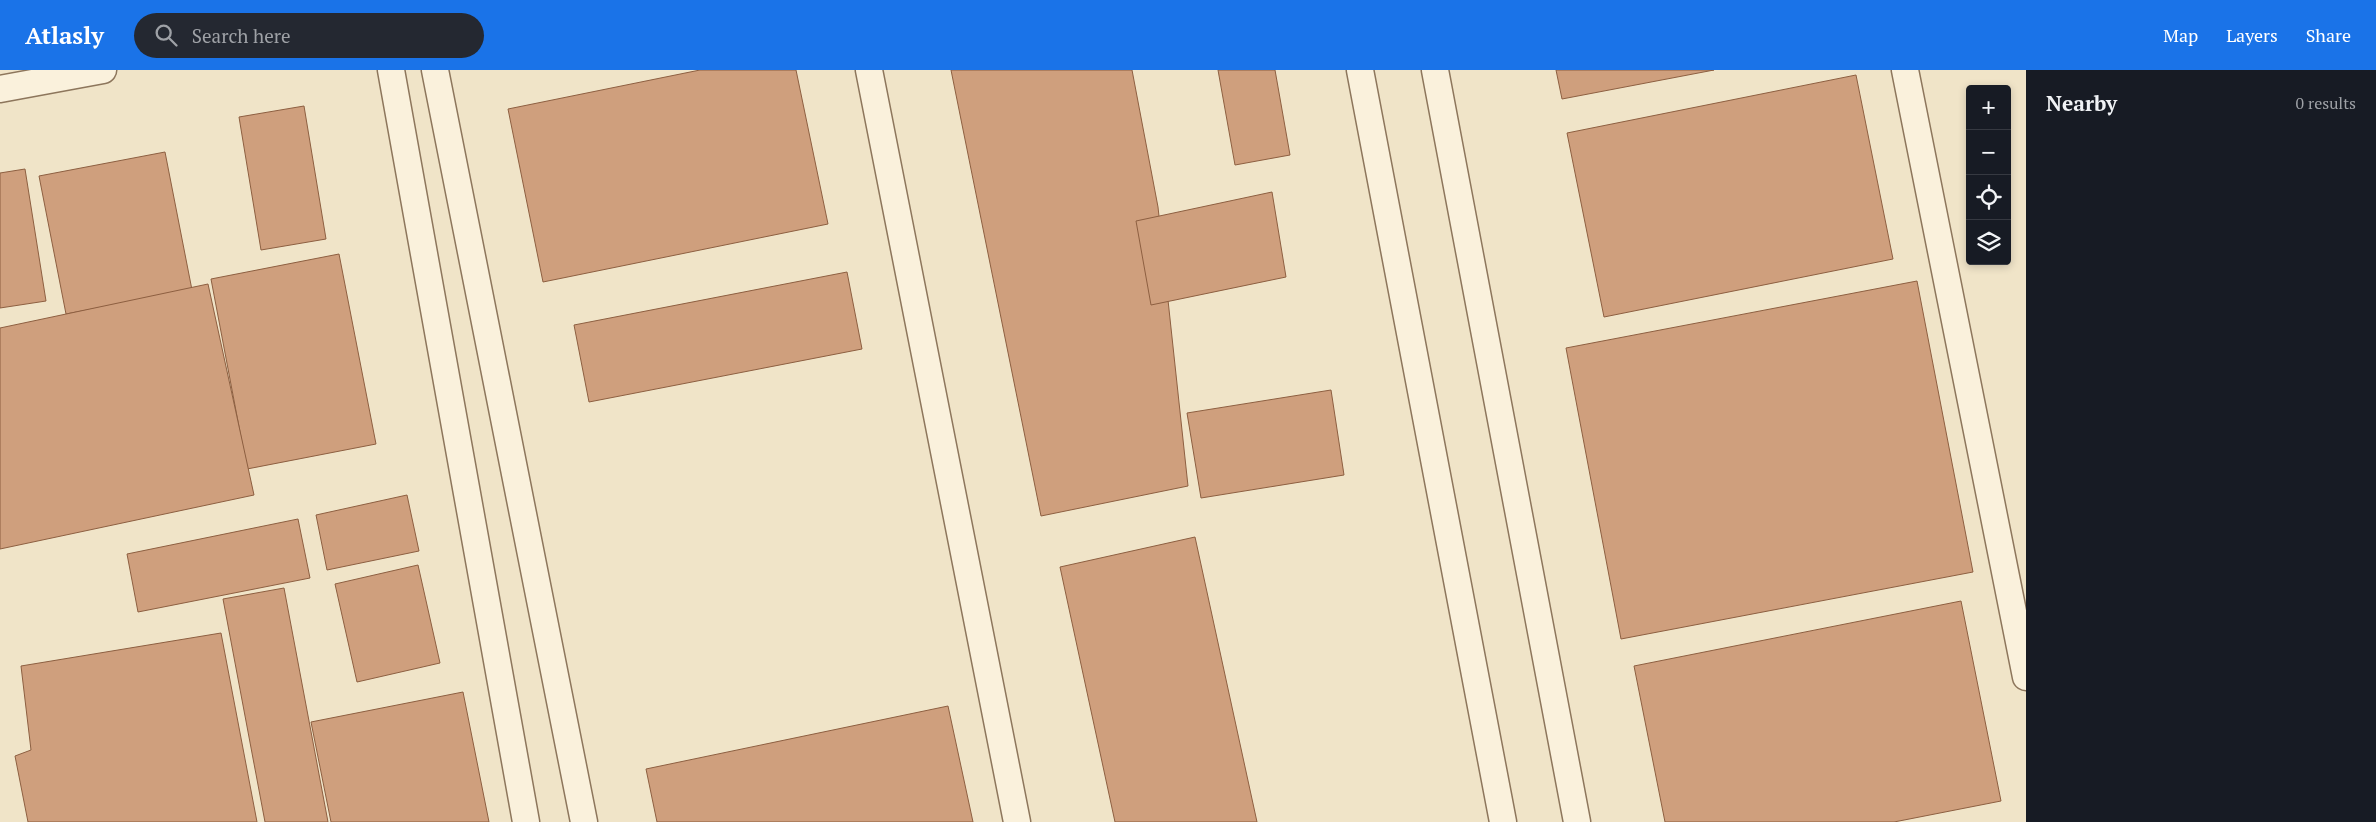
<!DOCTYPE html>
<meta charset="utf-8">
<style>
body{margin:0;font-family:"PT Serif",serif;background:#242831;color:#f1f3f6}
.controls{position:absolute;right:15px;top:15px;display:grid;overflow:hidden;border-radius:5px;box-shadow:0 2px 8px #0003}
.controls button{width:45px;height:45px;display:grid;place-items:center;padding:0;border:0;border-bottom:1px solid #363941;background:#171b24;color:#f1f3f6;font:25px sans-serif}
.list{margin:0;padding:0;list-style:none}
h2{display:flex;justify-content:space-between;align-items:center;height:65px;margin:0;padding:0 20px;font-size:21px}
h2 small{font-size:16px;font-weight:400;color:#9ea1a6}
.icon{flex:none;width:28px;height:28px;fill:none;stroke:currentColor;stroke-width:2;stroke-linecap:round;stroke-linejoin:round}
.map{position:relative;flex:none;width:2026px;height:752px;overflow:hidden}
header{display:flex;align-items:center;gap:30px;box-sizing:border-box;height:70px;padding:0 25px;background:#1a73e8;color:#fff}
header strong{font-size:24px}
nav{display:flex;gap:28px;margin-inline-start:auto;font-size:18px}
.search{width:350px;height:45px;background:#242831;display:flex;align-items:center;gap:12px;box-sizing:border-box;padding:0 18px;border-radius:28px;color:#9ea1a6;font-size:19px}
main{display:flex}
aside{flex:1;background:#171b24}
.map>svg:first-child{display:block}
.building{fill:#cf9f7d;stroke:#8d5f41}
.lines{fill:none;stroke-linecap:round;stroke-linejoin:round}
.minor-casing{stroke:#8d765c;stroke-width:29}
.minor{stroke:#faf1dc;stroke-width:26}
</style>
<header>
<strong>Atlasly</strong>
<div class="search"><svg class="icon" aria-label="search" viewBox="0 0 24 24"><circle cx="10" cy="10" r="6"/><path d="M15 15l6 6"/></svg>Search here</div>
<nav><a>Map</a><a>Layers</a><a>Share</a></nav>
</header>
<main>
<div class="map">
<svg width="2026" height="752" viewBox="0 0 2026 752">
<rect width="100%" height="100%" fill="#f0e4c8"/>
<g class="building">
<polygon points="700,0 796,0 828,154 543,212 508,39"/>
<polygon points="951,0 1132,0 1158,137 1188,416 1041,446"/>
<polygon points="1218,0 1275,0 1290,85 1235,95"/>
<polygon points="1556,0 1714,0 1562,29"/>
<polygon points="1856,5 1893,189 1604,247 1567,63"/>
<polygon points="304,36 326,169 261,180 239,47"/>
<polygon points="165,82 192,220 66,244 39,106"/>
<polygon points="25,99 46,231 0,238 0,103"/>
<polygon points="1272,122 1286,207 1151,235 1136,151"/>
<polygon points="339,184 376,374 247,399 211,209"/>
<polygon points="847,202 862,279 589,332 574,255"/>
<polygon points="1917,211 1973,502 1621,569 1566,278"/>
<polygon points="208,214 254,425 0,479 0,258"/>
<polygon points="1331,320 1344,405 1201,428 1187,343"/>
<polygon points="407,425 419,481 327,500 316,445"/>
<polygon points="298,449 310,508 138,542 127,484"/>
<polygon points="1195,467 1257,752 1115,752 1060,497"/>
<polygon points="418,495 440,593 357,612 335,514"/>
<polygon points="284,518 328,752 265,752 223,529"/>
<polygon points="1961,531 2001,731 1894,752 1665,752 1634,596"/>
<polygon points="221,563 257,752 28,752 15,686 31,680 21,596"/>
<polygon points="463,622 489,752 331,752 311,652"/>
<polygon points="948,636 973,752 657,752 646,699"/>
</g>
<g class="lines">
<defs>
<g id="minor">
<polyline points="391,0 526,752"/>
<polyline points="435,0 584,752"/>
<polyline points="869,0 1017,752"/>
<polyline points="1360,0 1503,752"/>
<polyline points="1435,0 1577,752"/>
<polyline points="1905,0 2026,607"/>
<polyline points="0,19 103,0"/>
</g>
</defs>
<use href="#minor" class="minor-casing"/>
<use href="#minor" class="minor"/>
</g>
</svg>
<div class="controls">
<button>+</button>
<button>−</button>
<button><svg class="icon" aria-label="locate" viewBox="0 0 24 24"><circle cx="12" cy="12" r="6"/><path d="M12 2v4M12 18v4M2 12h4M18 12h4"/></svg></button>
<button><svg class="icon" aria-label="layers" viewBox="0 0 24 24"><path d="M12 4l9 5-9 5-9-5zM3 14l9 5 9-5"/></svg></button>
</div>
</div>
<aside>
<h2>Nearby<small>0 results</small></h2>
<ul class="list">
</ul>
</aside>
</main>
